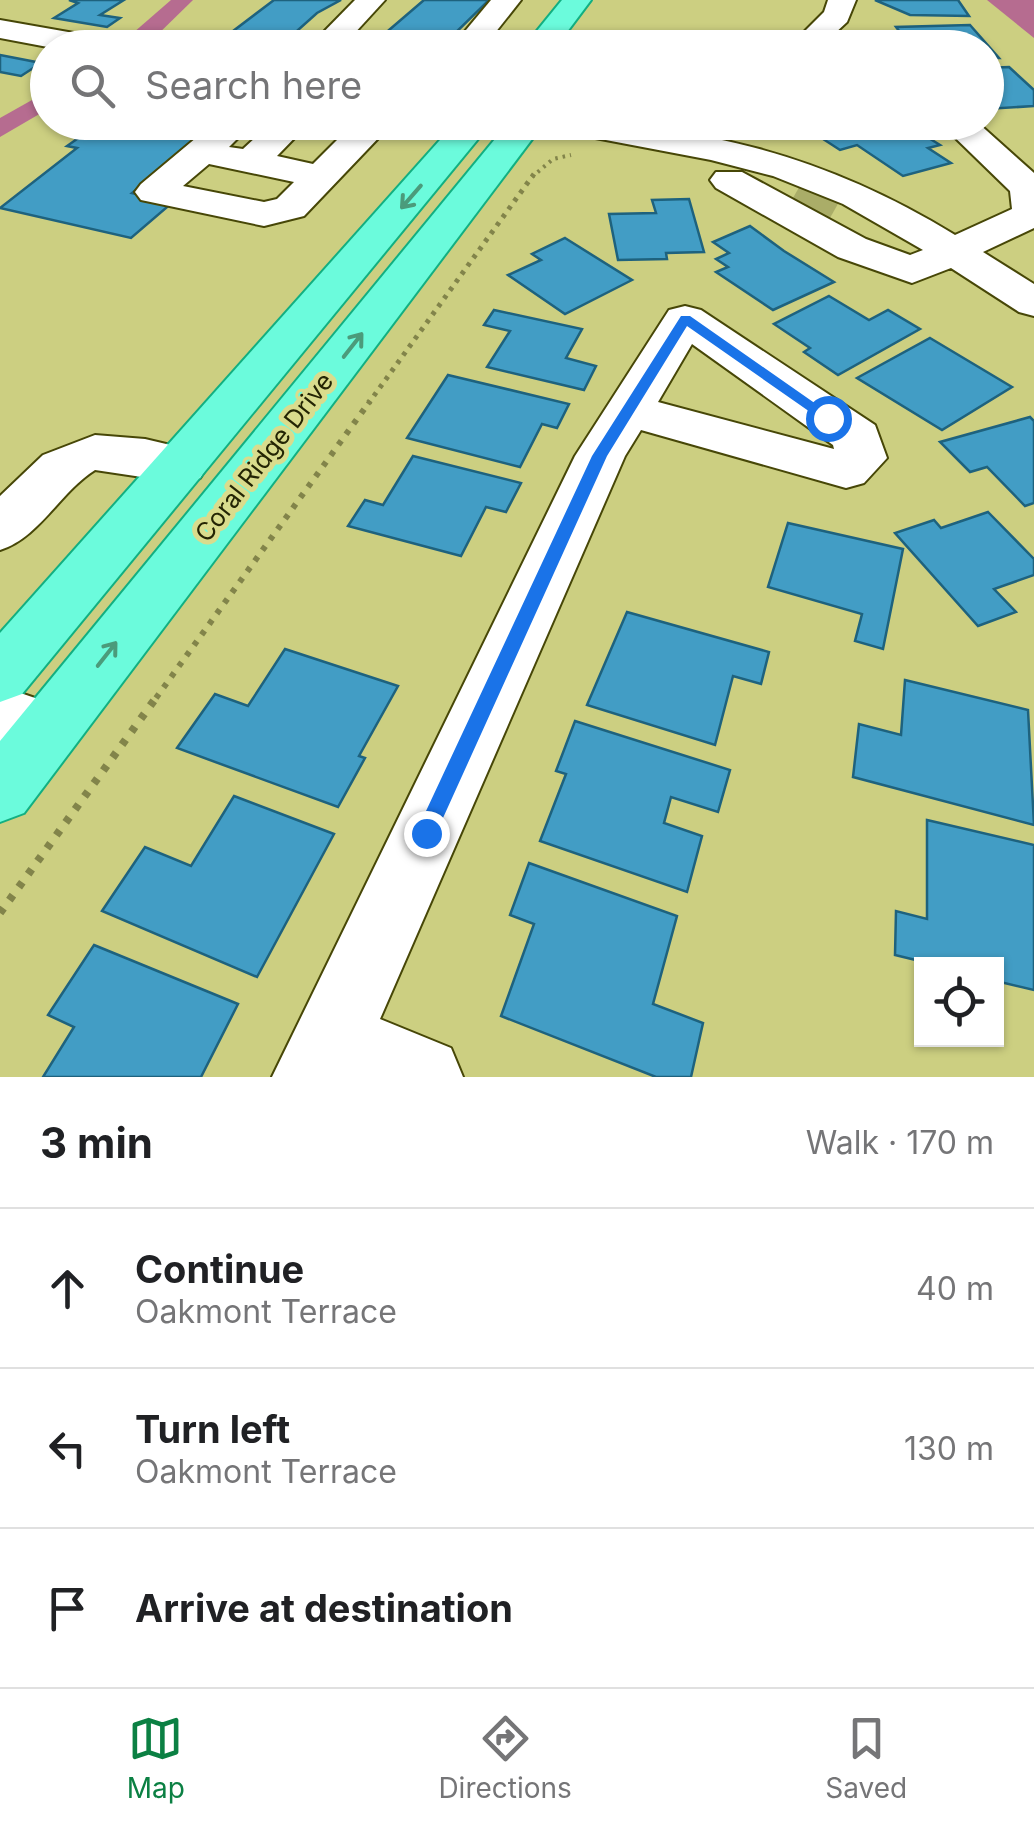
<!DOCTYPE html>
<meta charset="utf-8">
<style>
body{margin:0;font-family:Inter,sans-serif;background:#f6f6f6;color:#202124}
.controls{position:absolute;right:30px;bottom:30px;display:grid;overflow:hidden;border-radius:0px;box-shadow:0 2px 8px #0004}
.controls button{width:90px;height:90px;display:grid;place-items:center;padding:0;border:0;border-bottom:2px solid #e0e0e0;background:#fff;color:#202124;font:50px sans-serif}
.stop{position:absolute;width:30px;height:30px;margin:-22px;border:8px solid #1a73e8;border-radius:50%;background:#fff}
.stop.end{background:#1a73e8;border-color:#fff;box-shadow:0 2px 10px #0008}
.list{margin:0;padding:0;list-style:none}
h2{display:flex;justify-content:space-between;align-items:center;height:130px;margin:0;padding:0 40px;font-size:42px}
h2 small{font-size:32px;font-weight:400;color:#757577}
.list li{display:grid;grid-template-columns:65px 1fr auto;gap:30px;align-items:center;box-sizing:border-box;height:160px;padding:0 40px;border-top:2px solid #e0e0e0}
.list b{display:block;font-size:38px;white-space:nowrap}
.list p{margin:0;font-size:32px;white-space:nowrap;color:#757577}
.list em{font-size:32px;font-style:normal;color:#757577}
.icon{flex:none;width:55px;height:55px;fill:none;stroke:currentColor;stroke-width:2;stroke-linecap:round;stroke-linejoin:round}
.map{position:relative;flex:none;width:1034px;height:1077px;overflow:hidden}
.search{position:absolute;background:#fff;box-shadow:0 2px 8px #0004;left:30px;right:30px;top:30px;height:110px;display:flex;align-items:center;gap:25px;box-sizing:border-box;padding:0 35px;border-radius:55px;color:#757577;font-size:38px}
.sheet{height:610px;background:#fff}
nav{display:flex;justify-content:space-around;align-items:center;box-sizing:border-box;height:140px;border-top:2px solid #e0e0e0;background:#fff;font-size:28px;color:#757577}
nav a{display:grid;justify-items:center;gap:5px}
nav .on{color:#0b8043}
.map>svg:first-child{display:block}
.water{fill:#b66c90}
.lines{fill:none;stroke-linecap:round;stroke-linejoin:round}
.canal{fill:#b66c90;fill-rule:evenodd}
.building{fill:#429dc5;stroke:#1e627e;stroke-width:2.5}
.minor-tunnel{stroke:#aaad68;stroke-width:42;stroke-dasharray:42 21;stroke-linecap:butt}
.minor-casing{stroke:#474707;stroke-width:4}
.major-casing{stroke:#12af81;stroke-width:4}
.path-far3{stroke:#82844a;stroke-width:4;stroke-dasharray:2.5 5;stroke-linecap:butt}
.path-far2{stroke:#82844a;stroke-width:5;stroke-dasharray:4 6;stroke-linecap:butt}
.path-far1{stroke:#82844a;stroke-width:6;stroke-dasharray:5 8;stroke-linecap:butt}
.path{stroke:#82844a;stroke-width:8;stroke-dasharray:6 10;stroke-linecap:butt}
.minor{fill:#fff;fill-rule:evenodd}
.major{fill:#6bfbdc;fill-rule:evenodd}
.oneway{stroke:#4b9b7b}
.route{fill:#1a73e8}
.labels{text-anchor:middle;stroke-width:10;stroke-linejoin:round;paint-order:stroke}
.street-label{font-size:25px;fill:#242504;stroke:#d9dc8d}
</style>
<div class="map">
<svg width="1034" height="1077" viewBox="0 0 1034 1077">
<rect width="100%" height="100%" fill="#cccf81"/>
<polygon class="water" points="987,0 1034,0 1034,38"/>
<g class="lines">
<g class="canal">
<polygon points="171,0 193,0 149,43 133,43 133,33"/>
<polygon points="48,91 48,109 0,137 0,118"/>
</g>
</g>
<g class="building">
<polygon points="124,0 100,15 120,18 107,27 54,18 78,3 69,0"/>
<polygon points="274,0 341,0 317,13 278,48 220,41"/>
<polygon points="424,0 489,0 440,48 368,48"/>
<polygon points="875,0 958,0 969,16 910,15"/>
<polygon points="970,25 999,58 986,58 986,48 912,48 896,27"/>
<polygon points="663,40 749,46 749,48 662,48"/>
<polygon points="0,55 41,63 21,76 0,72"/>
<polygon points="1009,67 1034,90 1034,106 986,109 986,68"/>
<polygon points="101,122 174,122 210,130 132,193 173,202 131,238 0,208 77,148 67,146"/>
<polygon points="873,122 903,122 940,145 928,148 951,163 903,176 857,145 840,150 820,137"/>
<polygon points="689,199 704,252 666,253 667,259 618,260 609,214 656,213 652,200"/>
<polygon points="750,226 784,251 834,282 773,310 716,272 728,267 716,259 729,253 713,242"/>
<polygon points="565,238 632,280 565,314 508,275 541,260 532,254"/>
<polygon points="829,296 869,320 888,310 920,329 838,375 804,352 810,348 774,324"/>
<polygon points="494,310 582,329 566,358 596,366 584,390 487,367 510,331 484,325"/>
<polygon points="930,338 1012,387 942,430 857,378"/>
<polygon points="448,375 569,404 557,428 542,424 520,467 407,438"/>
<polygon points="1030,417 1034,421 1034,503 1025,506 987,467 970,472 940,442"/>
<polygon points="413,456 521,483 506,512 486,507 461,556 348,526 365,500 383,505"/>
<polygon points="988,512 1034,559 1034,575 994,589 1016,612 978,626 895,533 934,520 941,528"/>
<polygon points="788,523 903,549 883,649 855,641 862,614 768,587"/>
<polygon points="627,612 769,652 761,684 733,676 715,745 587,705"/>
<polygon points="285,649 398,686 359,756 365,758 338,807 177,748 215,694 248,706"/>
<polygon points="905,680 1028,710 1034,825 853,777 859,724 901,735"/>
<polygon points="575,721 730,770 718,812 671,797 664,823 702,836 687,892 540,841 566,774 556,771"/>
<polygon points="234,796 334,834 257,977 102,911 145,847 191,866"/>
<polygon points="927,820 1034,845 1034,990 996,981 996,964 932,964 895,955 896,911 927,919"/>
<polygon points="529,863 677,916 653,1004 703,1023 691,1077 656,1077 501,1016 534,924 510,915"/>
<polygon points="94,945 238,1004 201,1077 43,1077 74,1027 48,1015"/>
</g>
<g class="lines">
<polyline class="minor-tunnel" points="793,198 830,219"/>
<defs>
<g id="minor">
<polygon points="355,0 385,0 341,48 308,48"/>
<polygon points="491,0 521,0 483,48 451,48"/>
<polygon points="828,0 856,0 847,22 819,48 788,48 824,12"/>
<polygon points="0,20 108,39 123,48 53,48 0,38"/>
<path d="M215,122H254L229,147L243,149L272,122H310L277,156L313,164L343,134L322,129L317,122H382L387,129L304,216L264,226L141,200L135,192L141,184ZM209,164L294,182L277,199L264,202L183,186Z"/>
<path d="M543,122C695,122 825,155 955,235L1012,209L1010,191L939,122H977L1034,173V228L983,252L1034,284V316L1019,312L951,268L912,283L838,257L716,188L710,180L716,172H742L866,239L910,255L923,250L843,204L773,176L711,160L548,129Z"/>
<path d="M685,306L701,310L875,425L887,458L864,483L846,488L641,430L625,456L380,1019L451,1048L463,1077H272L575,456L669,310ZM692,344L833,445L834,449L658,402Z"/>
<path d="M95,435L145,439L200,452L208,465L200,478L182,483L95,470C60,492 39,538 0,550V496L43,455Z"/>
<polygon points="0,686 70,710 79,730 70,750 47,758 0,741"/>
</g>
<g id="major">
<polygon points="562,0 591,0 555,48 523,48"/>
<polygon points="456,122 492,122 22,694 0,702 0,633"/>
<polygon points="509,122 545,122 24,813 0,822 0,741"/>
</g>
</defs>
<use href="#minor" class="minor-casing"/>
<use href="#major" class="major-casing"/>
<polyline class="path-far3" points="532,177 553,159 571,155"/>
<polyline class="path-far2" points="368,404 534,174"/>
<polyline class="path-far1" points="156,698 370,401"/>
<polyline class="path" points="0,913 158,695"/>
<use href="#minor" class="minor"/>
<use href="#major" class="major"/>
</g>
<defs><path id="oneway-shaft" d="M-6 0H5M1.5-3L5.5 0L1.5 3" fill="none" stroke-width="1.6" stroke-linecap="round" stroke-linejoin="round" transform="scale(2.5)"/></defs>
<g class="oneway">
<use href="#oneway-shaft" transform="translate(411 197) rotate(131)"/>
<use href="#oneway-shaft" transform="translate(353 345) rotate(-52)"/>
<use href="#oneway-shaft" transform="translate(107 654) rotate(-52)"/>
</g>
<polygon class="route" points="681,316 690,316 836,418 823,421 687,326 607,456 433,840 419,840 419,826 592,456"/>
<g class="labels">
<g class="street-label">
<text transform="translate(264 457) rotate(-52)" y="9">Coral Ridge Drive</text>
</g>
</g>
</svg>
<div class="controls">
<button><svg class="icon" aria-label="locate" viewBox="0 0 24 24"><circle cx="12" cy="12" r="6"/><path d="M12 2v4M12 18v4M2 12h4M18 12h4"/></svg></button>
</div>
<div class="stop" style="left:828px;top:418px"></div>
<div class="stop end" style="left:426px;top:833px"></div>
<div class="search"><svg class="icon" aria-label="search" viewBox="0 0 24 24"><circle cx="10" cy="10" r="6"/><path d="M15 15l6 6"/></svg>Search here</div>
</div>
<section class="sheet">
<h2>3 min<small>Walk · 170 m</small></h2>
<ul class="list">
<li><svg class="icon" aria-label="ahead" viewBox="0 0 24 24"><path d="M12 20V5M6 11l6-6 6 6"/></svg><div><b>Continue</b><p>Oakmont Terrace</p></div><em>40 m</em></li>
<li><svg class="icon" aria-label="left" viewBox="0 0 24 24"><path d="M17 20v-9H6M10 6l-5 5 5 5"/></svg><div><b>Turn left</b><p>Oakmont Terrace</p></div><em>130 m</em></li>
<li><svg class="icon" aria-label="arrive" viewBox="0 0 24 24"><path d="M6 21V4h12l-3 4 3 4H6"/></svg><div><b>Arrive at destination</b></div></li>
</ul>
</section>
<nav>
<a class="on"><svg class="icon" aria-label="map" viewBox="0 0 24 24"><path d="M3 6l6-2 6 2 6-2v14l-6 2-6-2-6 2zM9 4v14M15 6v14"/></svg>Map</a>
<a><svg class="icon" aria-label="directions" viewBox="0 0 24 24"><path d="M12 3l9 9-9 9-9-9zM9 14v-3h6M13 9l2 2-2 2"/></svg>Directions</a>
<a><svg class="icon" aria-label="saved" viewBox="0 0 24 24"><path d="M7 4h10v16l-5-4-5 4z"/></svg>Saved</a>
</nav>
